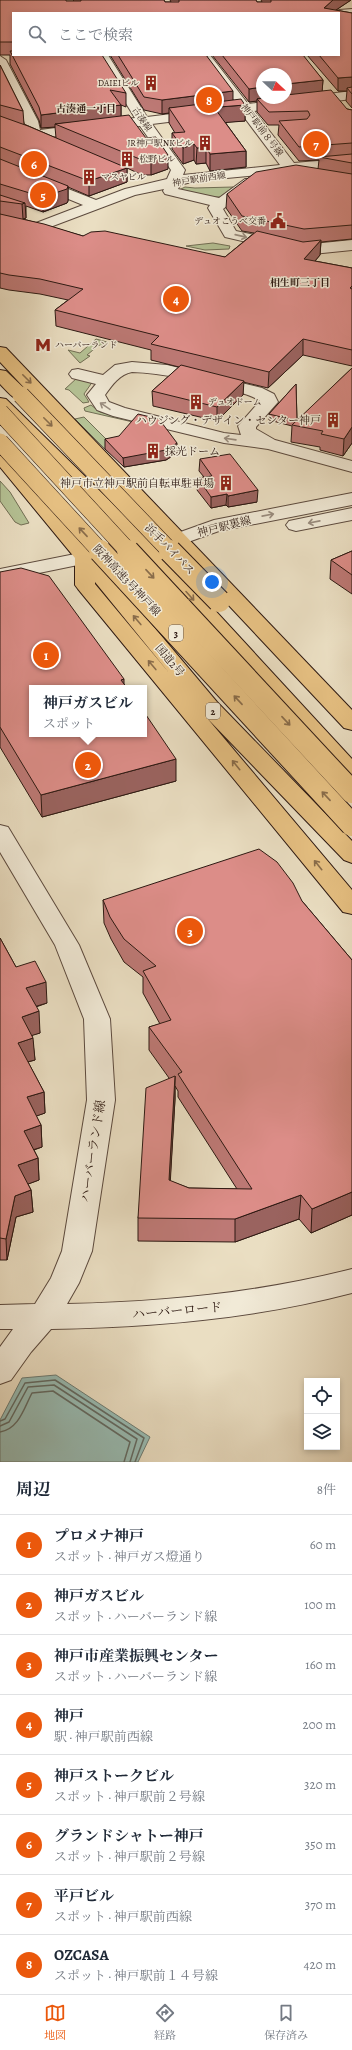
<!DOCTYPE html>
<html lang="ja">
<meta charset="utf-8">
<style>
body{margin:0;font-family:Alegreya,"Noto Serif JP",serif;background:#f2f2f3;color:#1f2937}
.controls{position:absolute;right:12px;bottom:12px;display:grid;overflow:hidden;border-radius:0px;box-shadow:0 2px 6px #0003}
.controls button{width:36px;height:36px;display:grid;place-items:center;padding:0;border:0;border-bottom:1px solid #e0e1e3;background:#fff;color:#1f2937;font:20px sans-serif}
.compass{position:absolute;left:256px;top:68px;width:36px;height:36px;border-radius:50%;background:#fff;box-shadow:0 2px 6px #0003;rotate:112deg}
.you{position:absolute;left:212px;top:582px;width:14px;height:14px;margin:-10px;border:3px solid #fff;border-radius:50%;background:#1a73e8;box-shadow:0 0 0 6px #1a73e833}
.badge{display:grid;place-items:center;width:26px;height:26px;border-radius:50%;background:#ea580c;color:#fff;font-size:13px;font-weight:700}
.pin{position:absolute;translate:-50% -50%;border:2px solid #fff;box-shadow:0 1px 4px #0006}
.popup{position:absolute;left:29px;top:685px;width:118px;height:52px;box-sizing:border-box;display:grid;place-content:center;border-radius:0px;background:#fff;filter:drop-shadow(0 1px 3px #0005);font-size:13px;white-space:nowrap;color:#747a83}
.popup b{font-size:15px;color:#1f2937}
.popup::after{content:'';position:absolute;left:50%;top:100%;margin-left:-8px;border:8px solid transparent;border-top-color:#fff}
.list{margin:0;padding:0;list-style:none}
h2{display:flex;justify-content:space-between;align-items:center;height:52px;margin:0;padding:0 16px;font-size:17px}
h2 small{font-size:13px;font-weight:400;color:#747a83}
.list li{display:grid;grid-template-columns:26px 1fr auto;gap:12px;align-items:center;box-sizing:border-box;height:60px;padding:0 16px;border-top:1px solid #e0e1e3}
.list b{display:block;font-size:15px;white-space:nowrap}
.list p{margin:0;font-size:13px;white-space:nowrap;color:#747a83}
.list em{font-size:13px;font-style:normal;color:#747a83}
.icon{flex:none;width:22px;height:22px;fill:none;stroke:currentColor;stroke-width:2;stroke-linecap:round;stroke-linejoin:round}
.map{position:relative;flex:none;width:352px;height:1462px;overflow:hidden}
.search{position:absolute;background:#fff;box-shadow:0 2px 6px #0003;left:12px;right:12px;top:12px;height:44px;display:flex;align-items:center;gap:10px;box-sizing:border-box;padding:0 14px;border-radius:0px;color:#747a83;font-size:15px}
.sheet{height:532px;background:#fff}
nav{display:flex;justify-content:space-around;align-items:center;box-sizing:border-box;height:56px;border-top:1px solid #e0e1e3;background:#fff;font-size:11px;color:#747a83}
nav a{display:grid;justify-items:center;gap:2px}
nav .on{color:#ea580c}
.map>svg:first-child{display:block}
.green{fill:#b5c295;stroke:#716e54}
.water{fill:#98bcb4;stroke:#6d7b73}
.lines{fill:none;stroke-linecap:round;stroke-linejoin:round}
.shore{stroke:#626a63;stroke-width:1.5}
.minor-casing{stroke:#5c4a3e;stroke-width:2}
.highway-casing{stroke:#2d1912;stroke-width:2}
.minor{fill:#f1ead7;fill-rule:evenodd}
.highway{fill:#e5bf81;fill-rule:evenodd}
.highway-bridge-far1-casing{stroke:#2d1912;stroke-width:18;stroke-linecap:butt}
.highway-bridge-casing{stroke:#2d1912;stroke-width:24;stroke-linecap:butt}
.highway-bridge-far1{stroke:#e5bf81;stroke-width:17}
.highway-bridge{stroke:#e5bf81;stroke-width:22}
.wall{fill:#bd7975;stroke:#2d1912;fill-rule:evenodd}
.shaded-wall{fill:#9a635f;stroke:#2d1912}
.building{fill:#dc8d88;stroke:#2d1912}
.oneway{stroke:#998c7e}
.oneway2{stroke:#896c4a}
.labels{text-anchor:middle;stroke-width:3;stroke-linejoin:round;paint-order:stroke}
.far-poi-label{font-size:9px;fill:#2d1912;stroke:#f1ead7;text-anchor:start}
.far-street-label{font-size:9px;fill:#2d1912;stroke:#f1ead7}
.far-neighbourhood-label{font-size:10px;font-weight:bold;fill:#2d1912;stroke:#f1ead7}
.shield{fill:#f1ead7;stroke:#68584d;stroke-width:1}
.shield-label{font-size:10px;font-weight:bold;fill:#2d1912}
.poi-label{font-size:11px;fill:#2d1912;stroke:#f1ead7;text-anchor:end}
.street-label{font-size:11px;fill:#2d1912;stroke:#f1ead7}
.near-street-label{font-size:13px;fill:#2d1912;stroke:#f1ead7}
</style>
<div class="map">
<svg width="352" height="1462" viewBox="0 0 352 1462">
<rect width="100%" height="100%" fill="#eadec2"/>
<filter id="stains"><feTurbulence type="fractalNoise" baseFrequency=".005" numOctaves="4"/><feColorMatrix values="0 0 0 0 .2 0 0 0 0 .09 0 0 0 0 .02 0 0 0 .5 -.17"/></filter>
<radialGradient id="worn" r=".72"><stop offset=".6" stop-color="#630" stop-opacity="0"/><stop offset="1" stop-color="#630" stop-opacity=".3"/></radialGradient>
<g class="green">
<polygon points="185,187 195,188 233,187 220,197 212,197 179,190"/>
<polygon points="213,243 230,246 229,249 205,250 186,246"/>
<polygon points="96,339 107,342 103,346 99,345 87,355 90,356 80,363 68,350 80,353"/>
<polygon points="77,378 93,381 84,394 89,402 83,403 69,390 65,389"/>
<polygon points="91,405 100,412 134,421 133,422 85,411 84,408"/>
<polygon points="84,417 114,447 105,449 75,419"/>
<polygon points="0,481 10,492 29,523 21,525 15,522 0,501"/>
</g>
<polygon class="water" points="56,1375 150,1437 138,1462 0,1462 0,1420 22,1378"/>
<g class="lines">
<g class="shore">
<polyline points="0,1421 5,1419 25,1383 55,1380 144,1438 135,1462"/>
<polyline points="0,1426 9,1422 28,1387 54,1385 137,1439 130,1462"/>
<path d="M0,1432C19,1429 24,1408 32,1393L53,1391L130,1442L124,1462"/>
</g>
<defs>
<g id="minor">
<polygon points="352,9 352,17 339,18 339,13 334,13 339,10"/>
<path d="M96,55H108L147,117L236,106L198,55H210L248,104L352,91V99L254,111L294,163L352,158V166L195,181L180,185L178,189L219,198L245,179H255L257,182L255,185L223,209L236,231L303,245L352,240V250L303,255L225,237L208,208L210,205L165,194L163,191L164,189L135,195L37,232L0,224V216L36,223L83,205L0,171V162L96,200L125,189L167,179L171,170L140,126L34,139L29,138L24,121L0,73V56L6,60L38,121L40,130L135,118ZM241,113L280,165L183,175L185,170L152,124Z"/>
<path d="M132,362L167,365L262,388L274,394L278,402L256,427V429L275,440L352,461V472L268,449L224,443L113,416L97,410L87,395L96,384L72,378L69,374L72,370L78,369L103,375L115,365ZM132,372C164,373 195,381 226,389C237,392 250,394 260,401L238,426L241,435L224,433L125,408L109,402L105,395C112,385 120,374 132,372Z"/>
<polygon points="352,493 352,505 219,531 177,546 158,550 151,548 148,544 151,540 172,535 214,520"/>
<polygon points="352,508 352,520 296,531 289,529 286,525 289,521"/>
<polygon points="105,548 112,550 115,554 112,558 0,581 0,569"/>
<path d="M0,825L8,827L79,945L110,1019L115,1100L92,1251L79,1283L67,1304C164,1302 258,1293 352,1269V1293C253,1319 153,1327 51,1329L31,1352L11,1380L0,1384V1347L13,1329H0V1305L35,1304L51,1278L62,1251L87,1100L84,1019L55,945L0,852Z"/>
</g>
<g id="highway">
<polygon points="0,347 6,348 352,710 352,730 344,728 0,362"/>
<path d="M0,370L6,371L27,391L30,395L27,399C14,402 9,393 0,384Z"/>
<polygon points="0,398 6,399 152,542 352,759 352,780 344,778 138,550 0,413"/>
<path d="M0,450L6,451L217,702L352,841V863L344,860L207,718L352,890V914L343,912L78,589L75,585V558L0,467ZM95,582L170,674L95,584Z"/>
</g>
</defs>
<use href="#minor" class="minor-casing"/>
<use href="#highway" class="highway-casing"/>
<use href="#minor" class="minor"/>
<use href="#highway" class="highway"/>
<defs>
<g id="highway-bridge-far1">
<polyline points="21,395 171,552"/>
<polyline points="0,412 129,552"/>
<polyline points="0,442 101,552"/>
</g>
<g id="highway-bridge">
<polyline points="100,551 352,825"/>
<polyline points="128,551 352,792"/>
<polyline points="170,551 219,601"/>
</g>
</defs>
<use href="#highway-bridge-far1" class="highway-bridge-far1-casing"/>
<use href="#highway-bridge" class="highway-bridge-casing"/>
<use href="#highway-bridge-far1" class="highway-bridge-far1"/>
<use href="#highway-bridge" class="highway-bridge"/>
</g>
<g class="wall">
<polygon points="0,0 66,1 74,1 73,0 164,0 165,2 171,2 170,0 256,0 257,2 262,2 261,0 351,0 336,10 352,13 352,108 346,101 347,91 338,91 307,55 339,55 339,13 13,13 13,55 126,93 126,107 121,105 121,116 168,169 151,175 142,175 127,168 127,182 89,196 68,187 68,201 67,203 43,212 26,206 26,218 23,219 83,236 225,257 254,233 242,231 226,208 227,194 318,169 319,160 299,161 278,135 279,125 268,125 257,112 257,101 249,102 212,55 302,55 323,80 322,91 347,109 352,110 352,239 321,242 320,255 315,261 352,268 352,366 303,355 268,388 243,382 243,395 217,421 153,406 152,391 179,367 151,360 151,350 56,326 55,310 68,300 40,294 9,290 0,288 0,65 23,111 24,124 56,138 55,127 41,128 39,120 10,64 10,55 0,55"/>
<polygon points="110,55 206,55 233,100 245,105 245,121 225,122 246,151 246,167 210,171 206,163 196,164 194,160 183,164 172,149 172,133 175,133 169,123 169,113 162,114 144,110"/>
<polygon points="352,368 352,443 343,456 320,450 320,447 291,442 292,426 269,420 269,414 296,384 297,421"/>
<polygon points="105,439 177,453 166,460 124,467 105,449"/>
<polygon points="200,459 257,502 228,507 226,505 211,508 197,490 198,478 204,477 199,471"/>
<polygon points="352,551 352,594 330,579 331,560"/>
<polygon points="0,572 124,684 176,781 42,817 0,747"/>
<path d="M103,900L302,901L352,960V1215L311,1233L299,1219L235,1242L138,1241V1218L169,1078L149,1050V1027L160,1024L143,993V977L124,962L111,939L104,923ZM175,1086L178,1091V1097L237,1189L189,1188L170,1181L175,1099Z"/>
<polygon points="0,938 16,967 47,1003 36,1007 40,1033 32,1035 35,1060 28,1062 44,1092 45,1113 36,1116 41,1125 42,1147 34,1150 38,1158 39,1180 28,1184 31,1190 33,1212 16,1217 7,1260 0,1260"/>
</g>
<g class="shaded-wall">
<polygon points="333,0 351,0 333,12 324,8"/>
<polygon points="352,77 352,90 347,88 347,91 338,91 338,78"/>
<polygon points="323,80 322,93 286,98 286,84"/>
<polygon points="262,87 262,98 257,99 257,101 249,102 249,89"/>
<polygon points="233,91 233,105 169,108 169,113 162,114 162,100"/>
<polygon points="121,105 121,118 55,124 55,127 41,128 41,115"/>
<polygon points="245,105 245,121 220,123 216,110 219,107"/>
<polygon points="194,144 194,160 183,164 183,148"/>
<polygon points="206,147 206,163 196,164 197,148"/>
<polygon points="246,151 246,167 210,171 210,154"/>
<polygon points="168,155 168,169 151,175 151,160"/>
<polygon points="127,168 127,182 89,196 89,181"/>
<polygon points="68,186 68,201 67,203 43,212 43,197"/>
<polygon points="25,203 26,218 23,219 22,204"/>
<polygon points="321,240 320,255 304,274 304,259"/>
<polygon points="303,339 303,355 268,388 269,372"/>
<polygon points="244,381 243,395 217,421 217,407"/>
<polygon points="352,427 352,443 343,456 344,439"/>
<polygon points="177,443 177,453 166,460 124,467 123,458"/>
<polygon points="258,490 257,502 228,507 228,496"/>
<polygon points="227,494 226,505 211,508 211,497"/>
<polygon points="124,679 124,688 121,680"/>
<polygon points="176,759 176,781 42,817 41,795"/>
<polygon points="46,982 47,1003 27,1009 26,988"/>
<polygon points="39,1011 40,1033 24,1038 22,1017"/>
<polygon points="33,1038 35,1060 19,1064 18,1043"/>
<polygon points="175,1076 175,1099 169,1204 169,1180"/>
<polygon points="44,1092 45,1113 28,1119 27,1097"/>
<polygon points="41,1125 42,1147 26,1152 24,1131"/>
<polygon points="38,1158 39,1180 20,1187 18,1165"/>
<polygon points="31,1190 33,1212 16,1217 7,1260 6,1239 15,1196"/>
<polygon points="352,1192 352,1215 311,1233 312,1209"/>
<polygon points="301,1195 299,1219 235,1242 235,1219"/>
</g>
<g class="building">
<polygon points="0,0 66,0 66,1 81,1 81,0 164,0 165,2 179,2 179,0 256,0 257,2 271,2 271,0 333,0 324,8 352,13 352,77 338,78 319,55 339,55 339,13 13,13 13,42 0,42"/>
<polygon points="10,51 13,51 13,55 102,55 126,93 110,90 121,105 41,115 39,107"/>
<polygon points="118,55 206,55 233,91 162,100 144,97"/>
<polygon points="222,55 303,55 323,80 286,84 286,74 262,74 262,87 249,89"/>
<polygon points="0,65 23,111 0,105"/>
<polygon points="352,87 352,94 347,88"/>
<polygon points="331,90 347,109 352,110 352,143 299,147 279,121 307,119 310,115 308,111 269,112 257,99 264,98 286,98 286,95"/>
<polygon points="241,99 245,105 219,107 220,109 216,110 246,151 210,154 206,147 197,148 194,144 183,148 172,133 185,132 169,108"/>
<polygon points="129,115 146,138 156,137 168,155 151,160 142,160 55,124"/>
<polygon points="0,116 28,126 127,168 89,181 0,147"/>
<polygon points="352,154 352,163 319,157"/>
<polygon points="0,159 68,186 67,189 43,197 0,184"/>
<polygon points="296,165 352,174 352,225 304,229 242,216 227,194 256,172"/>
<polygon points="0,195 25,203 22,204 0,201"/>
<polygon points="0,214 44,224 83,236 91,232 105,231 225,257 257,231 303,242 321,240 304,259 352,268 352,286 350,288 352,289 352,350 303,339 269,372 151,344 159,336 55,310 83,289 40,279 9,275 0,273"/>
<polygon points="181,365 244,381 217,407 152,391"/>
<polygon points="352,368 352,427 344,439 321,434 323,431 292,425"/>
<polygon points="296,384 297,421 269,414"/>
<polygon points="138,414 159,419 177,443 166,450 123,458 105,439 119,436"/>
<polygon points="230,454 258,490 228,496 227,494 211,497 198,478 212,476 200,459"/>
<polygon points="352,551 352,575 331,560"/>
<polygon points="21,568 49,576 124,679 121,680 127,688 32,688 32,734 144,734 144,712 176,759 41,795 0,727 0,572"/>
<polygon points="259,849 277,862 293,883 302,901 352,960 352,1192 312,1209 301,1195 235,1219 138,1218 146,1088 175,1076 169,1180 189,1188 252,1189 178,1074 182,1072 149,1027 171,1020 143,971 156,966 124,939 110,917 103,900"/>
<polygon points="0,938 16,967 35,961 46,982 26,988 39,1011 22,1017 33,1038 18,1043 44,1092 27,1097 41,1125 24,1131 38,1158 18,1165 31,1190 15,1196 6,1239 0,1238"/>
</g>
<defs><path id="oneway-shaft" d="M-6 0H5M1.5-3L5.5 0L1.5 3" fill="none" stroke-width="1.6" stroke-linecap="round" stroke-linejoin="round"/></defs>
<g class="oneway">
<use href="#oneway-shaft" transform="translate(241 236) rotate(13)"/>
<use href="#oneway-shaft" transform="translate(105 406) rotate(-146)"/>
<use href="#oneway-shaft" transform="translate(230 439) rotate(-172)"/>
<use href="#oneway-shaft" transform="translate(268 515) rotate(-11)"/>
<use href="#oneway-shaft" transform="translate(314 522) rotate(169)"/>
</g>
<g class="oneway2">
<use href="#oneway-shaft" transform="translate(27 379) rotate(45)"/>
<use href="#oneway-shaft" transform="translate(48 422) rotate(45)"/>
<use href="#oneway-shaft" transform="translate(83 532) rotate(-133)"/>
<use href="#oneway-shaft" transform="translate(150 574) rotate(47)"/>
<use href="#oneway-shaft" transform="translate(190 596) rotate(48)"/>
<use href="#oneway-shaft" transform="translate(137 620) rotate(-130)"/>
<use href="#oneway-shaft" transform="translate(152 665) rotate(-130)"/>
<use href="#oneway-shaft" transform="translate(238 700) rotate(-133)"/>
<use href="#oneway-shaft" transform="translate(286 721) rotate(47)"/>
<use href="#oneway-shaft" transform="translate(236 765) rotate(-129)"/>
<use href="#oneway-shaft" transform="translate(326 796) rotate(-133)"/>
<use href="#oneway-shaft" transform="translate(318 865) rotate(-129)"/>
</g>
<defs>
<symbol id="building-bare" viewBox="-9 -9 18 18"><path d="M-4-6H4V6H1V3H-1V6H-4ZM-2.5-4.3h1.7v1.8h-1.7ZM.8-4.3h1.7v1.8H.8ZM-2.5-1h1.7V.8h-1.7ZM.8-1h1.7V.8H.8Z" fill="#8f2418" stroke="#f1ead7" stroke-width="2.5" paint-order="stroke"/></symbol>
<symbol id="civic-bare" viewBox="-9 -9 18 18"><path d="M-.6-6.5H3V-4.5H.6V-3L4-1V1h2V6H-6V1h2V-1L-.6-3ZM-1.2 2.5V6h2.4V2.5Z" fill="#8f2418" stroke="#f1ead7" stroke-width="2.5" paint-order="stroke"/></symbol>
<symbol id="metro-bare" viewBox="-9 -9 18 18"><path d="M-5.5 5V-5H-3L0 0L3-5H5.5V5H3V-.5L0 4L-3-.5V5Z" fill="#8f2418" stroke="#f1ead7" stroke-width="2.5" paint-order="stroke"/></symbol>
</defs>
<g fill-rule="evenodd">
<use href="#building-bare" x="140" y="72" width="22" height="22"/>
<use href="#building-bare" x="194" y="132" width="22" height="22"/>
<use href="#building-bare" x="116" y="148" width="22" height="22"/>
<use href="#building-bare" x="78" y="166" width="22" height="22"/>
<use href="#civic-bare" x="267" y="210" width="22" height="22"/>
<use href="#metro-bare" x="32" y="334" width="22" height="22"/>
<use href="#building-bare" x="185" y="391" width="22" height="22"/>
<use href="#building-bare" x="322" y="409" width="22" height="22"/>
<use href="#building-bare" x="142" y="440" width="22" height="22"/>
<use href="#building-bare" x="215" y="472" width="22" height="22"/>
</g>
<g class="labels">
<g class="far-poi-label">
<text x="139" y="86" text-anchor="end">DAIEIビル</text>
<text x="193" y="146" text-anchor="end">JR神戸駅NKビル</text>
<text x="139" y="162">松野ビル</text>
<text x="101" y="180">マスヤビル</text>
<text x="266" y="224" text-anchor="end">デュオこうべ交番</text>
<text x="55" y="348">ハーバーランド</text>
<text x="208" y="405">デュオドーム</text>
</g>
<g class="far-street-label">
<text transform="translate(142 119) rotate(56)" y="3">古湊線</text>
<text transform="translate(262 130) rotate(53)" y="3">神戸駅前８号線</text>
<text transform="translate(199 179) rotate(-9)" y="3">神戸駅前西線</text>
</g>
<g class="far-neighbourhood-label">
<text x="86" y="112">古湊通一丁目</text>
<text x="300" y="286">相生町三丁目</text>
</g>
<g class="shield">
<rect x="169" y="625" width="14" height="16" rx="3"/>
<rect x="206" y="703" width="14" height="16" rx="3"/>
</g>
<g class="shield-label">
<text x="176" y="637">3</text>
<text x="213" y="715">2</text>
</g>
<g class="poi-label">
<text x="321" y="424">ハウジング・デザイン・センター神戸</text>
<text x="165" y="455" text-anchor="start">採光ドーム</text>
<text x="214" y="487">神戸市立神戸駅前自転車駐車場</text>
</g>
<g class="street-label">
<text transform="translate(224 526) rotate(-14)" y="4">神戸駅裏線</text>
<text transform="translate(170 549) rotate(46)" y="4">浜手バイパス</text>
<text transform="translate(127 580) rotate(47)" y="4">阪神高速3号神戸線</text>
<text transform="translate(170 660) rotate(50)" y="4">国道2号</text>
</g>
<g class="near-street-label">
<text transform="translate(92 1151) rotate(-81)" y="5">ハーバーランド線</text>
<text transform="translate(177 1310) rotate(-5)" y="5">ハーバーロード</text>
</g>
</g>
<rect width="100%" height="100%" filter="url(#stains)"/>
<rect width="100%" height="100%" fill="url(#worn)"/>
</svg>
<div class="controls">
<button><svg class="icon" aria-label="locate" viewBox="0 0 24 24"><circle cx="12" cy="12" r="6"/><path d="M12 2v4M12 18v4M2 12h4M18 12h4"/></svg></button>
<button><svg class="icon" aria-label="layers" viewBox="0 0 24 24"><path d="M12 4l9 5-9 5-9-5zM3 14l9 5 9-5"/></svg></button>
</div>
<svg class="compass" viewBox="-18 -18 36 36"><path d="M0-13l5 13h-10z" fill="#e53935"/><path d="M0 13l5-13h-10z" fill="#747a83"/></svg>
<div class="you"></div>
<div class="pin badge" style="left:46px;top:655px">1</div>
<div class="pin badge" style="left:88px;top:765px">2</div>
<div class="popup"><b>神戸ガスビル</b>スポット</div>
<div class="pin badge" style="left:190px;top:931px">3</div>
<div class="pin badge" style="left:176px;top:299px">4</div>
<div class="pin badge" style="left:43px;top:195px">5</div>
<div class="pin badge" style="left:34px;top:164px">6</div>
<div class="pin badge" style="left:316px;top:144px">7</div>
<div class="pin badge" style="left:209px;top:100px">8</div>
<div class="search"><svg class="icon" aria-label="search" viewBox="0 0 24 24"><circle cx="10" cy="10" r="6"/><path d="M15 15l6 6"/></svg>ここで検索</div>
</div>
<section class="sheet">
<h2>周辺<small>8件</small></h2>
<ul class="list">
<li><span class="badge">1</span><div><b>プロメナ神戸</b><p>スポット · 神戸ガス燈通り</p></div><em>60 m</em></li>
<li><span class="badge">2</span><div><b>神戸ガスビル</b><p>スポット · ハーバーランド線</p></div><em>100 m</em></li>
<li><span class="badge">3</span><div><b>神戸市産業振興センター</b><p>スポット · ハーバーランド線</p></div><em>160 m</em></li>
<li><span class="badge">4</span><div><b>神戸</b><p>駅 · 神戸駅前西線</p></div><em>200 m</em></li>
<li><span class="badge">5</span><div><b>神戸ストークビル</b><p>スポット · 神戸駅前２号線</p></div><em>320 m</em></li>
<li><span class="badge">6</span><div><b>グランドシャトー神戸</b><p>スポット · 神戸駅前２号線</p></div><em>350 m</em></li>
<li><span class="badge">7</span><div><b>平戸ビル</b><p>スポット · 神戸駅前西線</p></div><em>370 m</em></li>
<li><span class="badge">8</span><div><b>OZCASA</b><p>スポット · 神戸駅前１４号線</p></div><em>420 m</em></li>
</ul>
</section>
<nav>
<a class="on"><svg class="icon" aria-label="map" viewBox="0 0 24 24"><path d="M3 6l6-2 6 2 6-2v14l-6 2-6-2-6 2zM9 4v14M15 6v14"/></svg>地図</a>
<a><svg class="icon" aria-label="directions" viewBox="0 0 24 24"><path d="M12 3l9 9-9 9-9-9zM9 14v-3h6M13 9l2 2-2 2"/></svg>経路</a>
<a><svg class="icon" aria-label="saved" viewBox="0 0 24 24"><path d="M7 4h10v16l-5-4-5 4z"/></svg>保存済み</a>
</nav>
